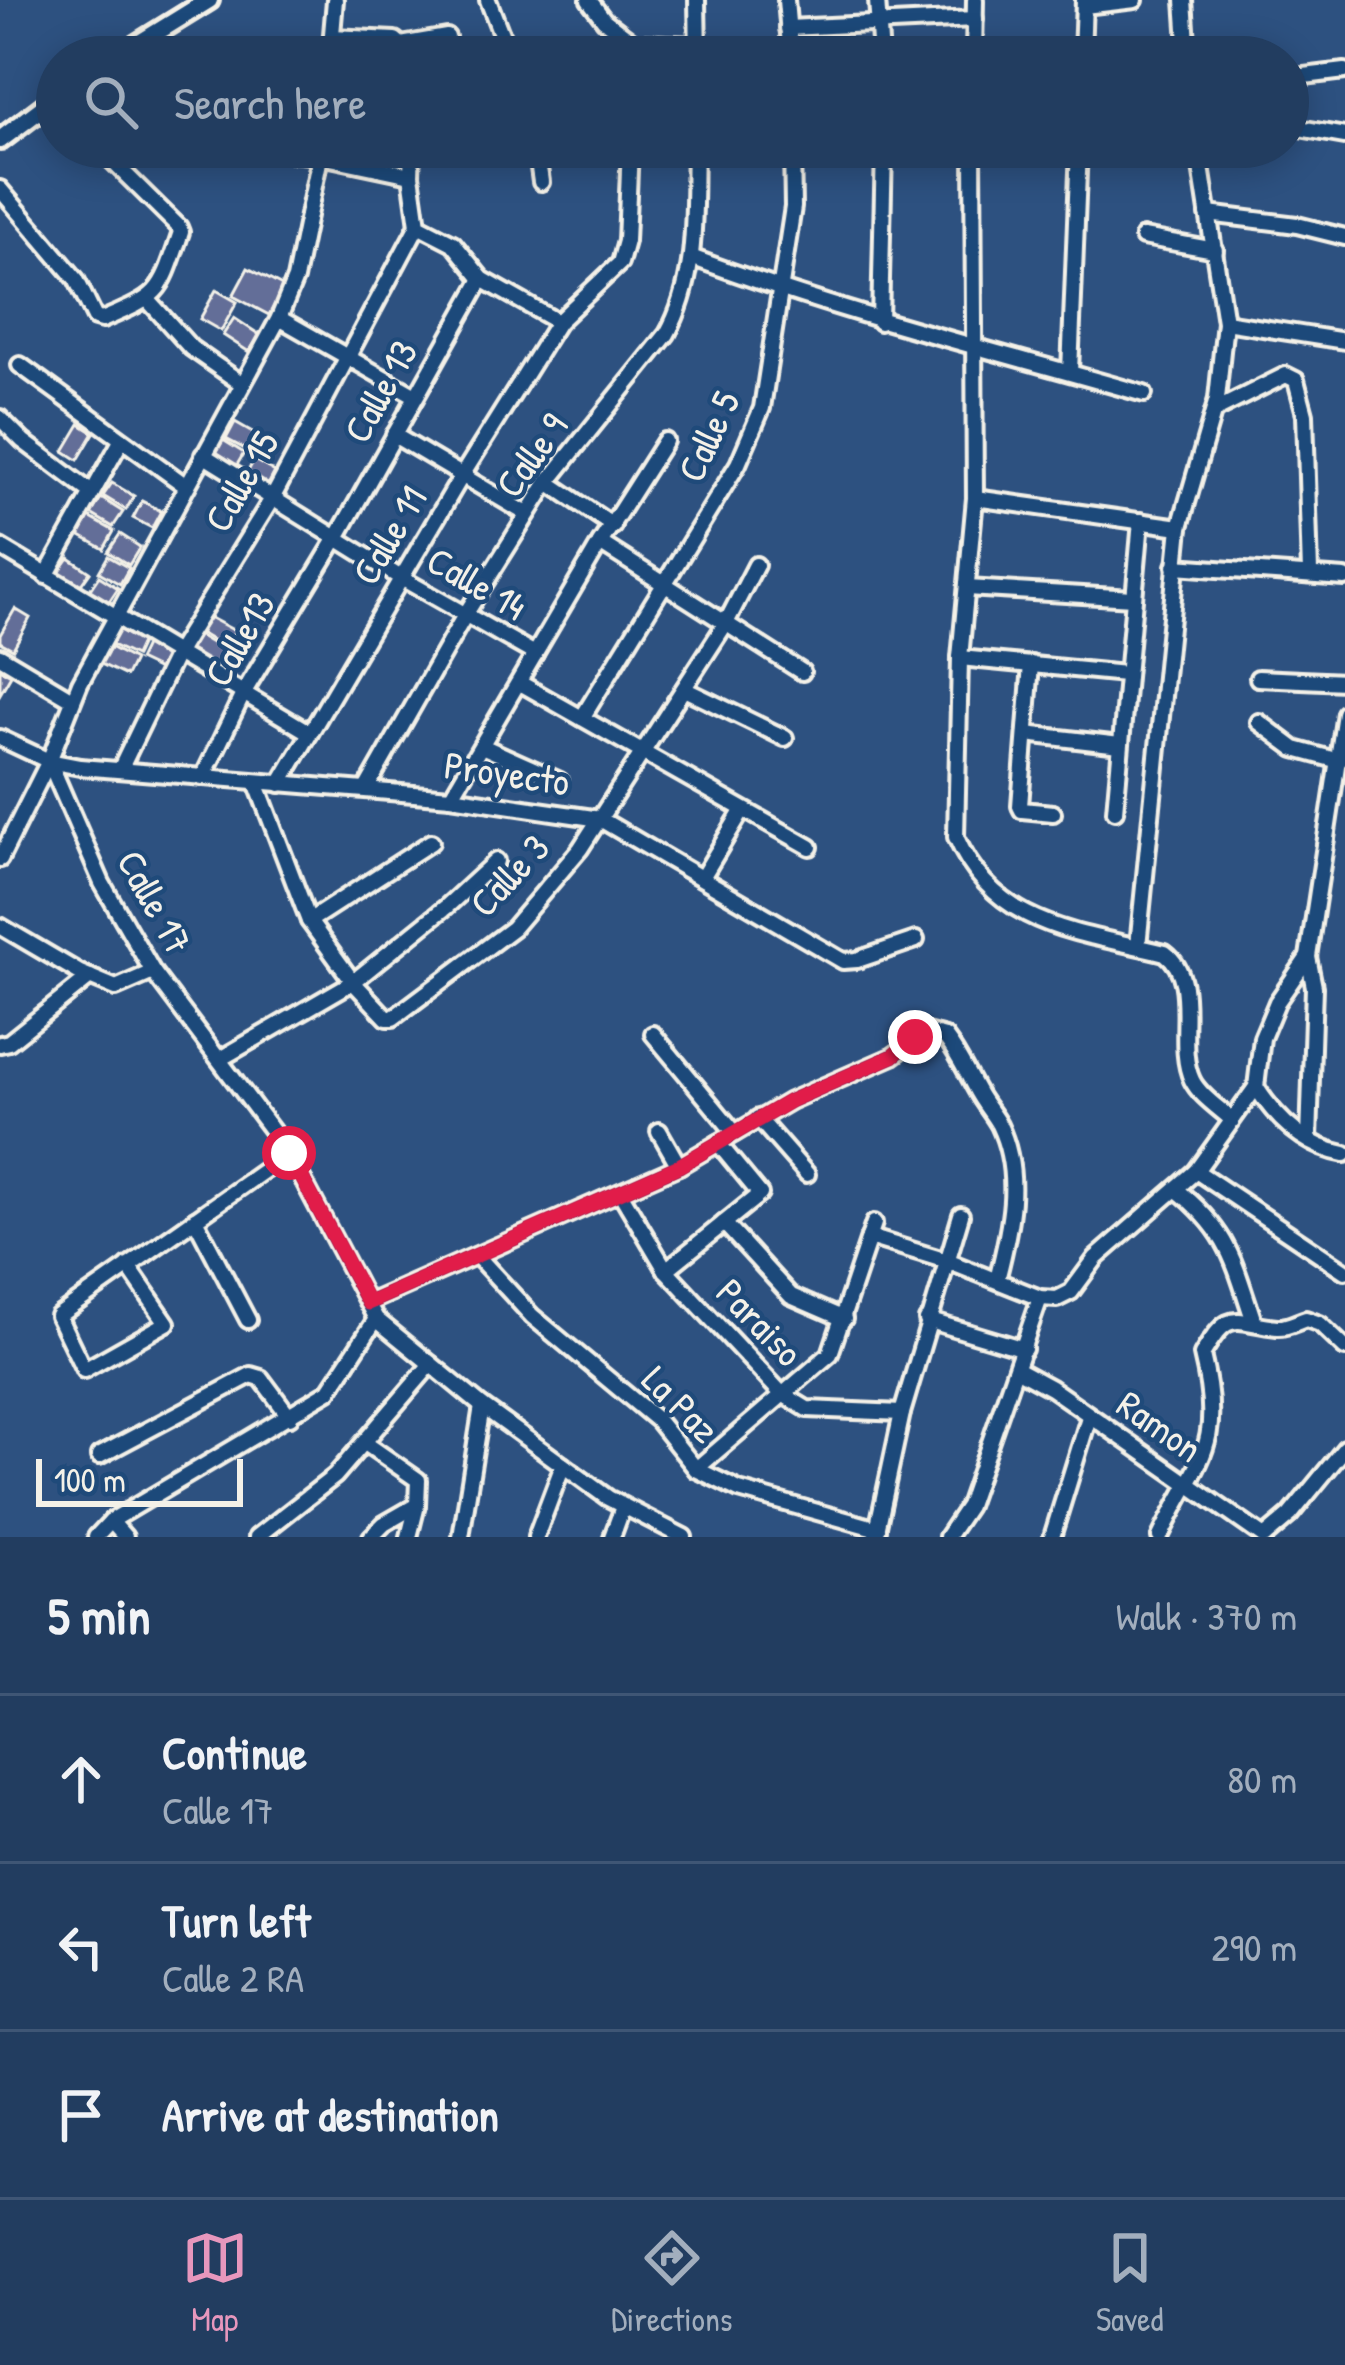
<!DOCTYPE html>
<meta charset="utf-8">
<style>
body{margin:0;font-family:"Patrick Hand",sans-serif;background:#2a4466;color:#f1f3f6}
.scale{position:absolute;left:36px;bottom:30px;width:207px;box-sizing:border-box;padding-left:12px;border:6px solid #f4f1e8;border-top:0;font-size:33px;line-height:42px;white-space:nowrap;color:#f4f1e8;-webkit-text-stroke:9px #1f4a7a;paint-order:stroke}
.stop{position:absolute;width:36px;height:36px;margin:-27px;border:9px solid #e11d48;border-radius:50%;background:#fff}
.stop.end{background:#e11d48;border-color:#fff;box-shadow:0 3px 12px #0008}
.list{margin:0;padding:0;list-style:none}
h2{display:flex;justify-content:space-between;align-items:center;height:156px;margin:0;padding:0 48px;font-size:51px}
h2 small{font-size:39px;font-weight:400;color:#a2aebd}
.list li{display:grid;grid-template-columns:78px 1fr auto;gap:36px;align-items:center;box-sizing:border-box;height:168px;padding:0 48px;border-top:3px solid #3f5675}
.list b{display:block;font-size:45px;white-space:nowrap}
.list p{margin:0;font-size:39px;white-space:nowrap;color:#a2aebd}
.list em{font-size:39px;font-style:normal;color:#a2aebd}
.icon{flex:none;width:66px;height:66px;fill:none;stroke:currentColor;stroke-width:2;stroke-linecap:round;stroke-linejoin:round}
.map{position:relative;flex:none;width:1345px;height:1537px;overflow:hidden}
.search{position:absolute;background:#223d60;box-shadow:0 6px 30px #0003;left:36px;right:36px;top:36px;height:132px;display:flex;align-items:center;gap:30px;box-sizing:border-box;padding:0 42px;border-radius:66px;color:#a2aebd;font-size:45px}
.sheet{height:660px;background:#223d60}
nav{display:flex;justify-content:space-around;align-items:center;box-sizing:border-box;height:168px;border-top:3px solid #3f5675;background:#223d60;font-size:33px;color:#a2aebd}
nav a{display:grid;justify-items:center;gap:6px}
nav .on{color:#e797bd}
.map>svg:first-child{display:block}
.building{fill:#646e98;stroke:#f4f1e8;stroke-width:3}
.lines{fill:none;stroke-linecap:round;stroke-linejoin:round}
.minor-casing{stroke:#f4f1e8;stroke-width:22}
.tertiary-casing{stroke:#f4f1e8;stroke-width:26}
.minor{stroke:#1f4a7a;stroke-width:14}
.tertiary{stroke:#1f4a7a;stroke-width:16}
.route{stroke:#e11d48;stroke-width:15}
.labels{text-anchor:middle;stroke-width:9;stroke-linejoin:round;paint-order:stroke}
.street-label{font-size:39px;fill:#f4f1e8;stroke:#1f4a7a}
</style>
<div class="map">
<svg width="1345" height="1537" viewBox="0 0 1345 1537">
<rect width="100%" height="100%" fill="#2d5180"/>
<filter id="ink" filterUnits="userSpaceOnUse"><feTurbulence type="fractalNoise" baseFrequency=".00833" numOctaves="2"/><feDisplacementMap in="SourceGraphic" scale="24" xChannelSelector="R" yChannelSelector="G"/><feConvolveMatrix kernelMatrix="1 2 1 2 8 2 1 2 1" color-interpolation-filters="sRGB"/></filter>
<g filter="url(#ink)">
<g class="building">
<polygon points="248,268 284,287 269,315 233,296"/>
<polygon points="216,290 237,302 221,331 200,319"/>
<polygon points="234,318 260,335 249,352 223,335"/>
<polygon points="235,422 256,434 247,450 226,439"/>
<polygon points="80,424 94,433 78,460 64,451"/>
<polygon points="223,440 244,453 234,470 213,457"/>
<polygon points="254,460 275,472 267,487 246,475"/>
<polygon points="112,483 134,496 126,510 103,496"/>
<polygon points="101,498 123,512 113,527 91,514"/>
<polygon points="142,501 161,511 152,528 133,518"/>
<polygon points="89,517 114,531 104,549 79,535"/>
<polygon points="120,534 140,547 129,565 108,552"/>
<polygon points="108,556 129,568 120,584 99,572"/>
<polygon points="69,558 90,572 80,586 59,572"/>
<polygon points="99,576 118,588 108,603 89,591"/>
<polygon points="15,609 30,618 13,649 0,642 0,635"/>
<polygon points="209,617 235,631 225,648 200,633"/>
<polygon points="115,628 142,641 135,656 108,643"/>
<polygon points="198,635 223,650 213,668 188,653"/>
<polygon points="146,643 169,655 161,671 138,660"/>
<polygon points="106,645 134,660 126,676 97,662"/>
<polygon points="0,669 11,675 0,694"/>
</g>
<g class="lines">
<defs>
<g id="minor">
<polyline points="488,0 510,57"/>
<polyline points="589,0 604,20 634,43"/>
<polyline points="697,0 698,57"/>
<polyline points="786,0 791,57"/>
<polyline points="877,0 881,57"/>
<polyline points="1184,0 1188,57"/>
<polyline points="1084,6 1135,0"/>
<polyline points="788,28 975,19"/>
<polyline points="332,37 395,40 401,45 447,37"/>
<polyline points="634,43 699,45 749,57"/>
<polyline points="330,57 335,0"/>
<polyline points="974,57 975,0"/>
<polyline points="1082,57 1084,0"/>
<polyline points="1288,78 1345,71"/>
<polyline points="1288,126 1345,136"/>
<polyline points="412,147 411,175 418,225 453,243 482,279 558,322"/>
<polyline points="536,147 541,182"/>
<path d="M973,147L975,498L960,658L956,837C996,930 1082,932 1165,953C1202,981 1174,1042 1192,1080C1199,1095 1219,1108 1232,1120"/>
<polyline points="252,149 321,156 411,175"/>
<path d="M0,189L76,279L95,318L102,320C162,295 160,294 181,232L179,227L98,147"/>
<polyline points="1208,214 1297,225 1345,237"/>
<polyline points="1143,237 1215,250"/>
<path d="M691,257C840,313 992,350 1144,394"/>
<polyline points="148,300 191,348 241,383"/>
<polyline points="279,318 414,395"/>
<polyline points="880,322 884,147"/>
<polyline points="1225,322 1345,341"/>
<polyline points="20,365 186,486"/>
<polyline points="1070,372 1079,147"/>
<polyline points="1214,411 1286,375 1296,380 1305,414 1310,573"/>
<polyline points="0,418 23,441 92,493"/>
<polyline points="394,435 527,514"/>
<polyline points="203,455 401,578 535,654"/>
<polyline points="548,482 613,526"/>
<polyline points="975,498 1180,527"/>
<polyline points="600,543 802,672"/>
<polyline points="0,547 310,733"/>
<polyline points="1175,566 1345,578"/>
<polyline points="46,576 121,441"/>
<polyline points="967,588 1133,598"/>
<polyline points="0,656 72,699"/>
<polyline points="960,658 1125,674"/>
<polyline points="1031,664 1020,806 1022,810 1053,813"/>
<polyline points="1258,678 1345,682"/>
<polyline points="520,683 810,847"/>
<polyline points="684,689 785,738"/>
<polyline points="582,718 738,464 762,408 793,207 792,147"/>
<polyline points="1259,722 1295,749 1339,761"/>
<polyline points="1026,734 1120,745"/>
<polyline points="0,738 49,761 80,767 451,797 600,819 843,961 857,960 916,940"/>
<polyline points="482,746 560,781"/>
<polyline points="49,761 102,883 153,972 289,1153 376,1319 482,1406 608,1498 684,1537"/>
<polyline points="120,770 176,654 273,497 418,225"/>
<polyline points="203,777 244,692 338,536 482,279"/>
<polyline points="256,782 309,921 353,982 387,1018 393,1018 513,928 580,849 726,623 756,565"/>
<polyline points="280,784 461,477 558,322 620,263 626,241 630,147"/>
<path d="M366,789L465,615L548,482L667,334C699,277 693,210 695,147"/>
<polyline points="451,797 600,543 665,441"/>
<polyline points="1115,811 1141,521"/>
<polyline points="0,859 49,761 80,683 279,318 295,279 322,147"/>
<polyline points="703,876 742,811"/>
<polyline points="309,921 431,842"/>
<polyline points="0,926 80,973 116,988 153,972"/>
<polyline points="1138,946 1180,527 1217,399 1225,322 1198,147"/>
<polyline points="1308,957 1314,987 1309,1140"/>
<polyline points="653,1034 735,1133"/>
<polyline points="0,1044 9,1042 90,977"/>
<polyline points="220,1059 353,982 446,907 496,861"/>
<path d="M1256,1087C1277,1120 1306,1147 1345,1154"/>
<polyline points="758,1118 807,1174"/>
<polyline points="659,1131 679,1166"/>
<polyline points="1196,1171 1345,1271"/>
<path d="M1176,1189C1229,1232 1233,1259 1254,1322"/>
<polyline points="621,1194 666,1270 781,1393 807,1409 902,1413"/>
<polyline points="195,1219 248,1320"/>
<polyline points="724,1223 791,1296 844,1319"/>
<polyline points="869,1237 947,1261 1040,1298 1057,1299 1071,1292 1096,1258 1196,1171 1256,1087 1262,1038 1277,1002 1308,957 1345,713"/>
<polyline points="477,1256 532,1316 657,1420 696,1469 739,1490 878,1529"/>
<polyline points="128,1266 167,1323 84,1370 58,1316 289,1153"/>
<polyline points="666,1270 760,1194 718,1143"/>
<path d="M368,1303L679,1166L790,1101L893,1056L926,1032L945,1037C959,1055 967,1074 978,1093C984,1104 993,1114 999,1125C1023,1175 1010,1229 997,1280"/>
<polyline points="927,1320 1024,1349"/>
<polyline points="1018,1370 1051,1388 1264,1537"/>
<polyline points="365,1443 418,1480 417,1505 409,1537"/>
<polyline points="99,1456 251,1375 261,1378 290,1417"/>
<polyline points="696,1469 830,1354 874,1223"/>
<polyline points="111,1521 125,1537"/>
<polyline points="876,1535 902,1413 961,1215"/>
<polyline points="96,1537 111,1521 329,1391 376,1319"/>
<polyline points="257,1537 335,1476 431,1364"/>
<polyline points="371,1537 384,1524 417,1505"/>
<polyline points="461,1537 482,1406"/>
<polyline points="536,1537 563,1465"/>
<polyline points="612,1537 623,1507"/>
<polyline points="947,1537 968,1506 1040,1298"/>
<polyline points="1052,1537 1089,1417"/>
<path d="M1160,1537C1198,1458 1225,1448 1202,1355C1230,1306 1235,1323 1277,1327C1287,1328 1296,1322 1306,1319L1320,1324L1345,1348"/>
<polyline points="1264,1537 1290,1515 1345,1448"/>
</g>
<g id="tertiary">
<polyline points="117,57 209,0"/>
<polyline points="0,140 57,97"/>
</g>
</defs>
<use href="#minor" class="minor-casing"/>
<use href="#tertiary" class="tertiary-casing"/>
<use href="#minor" class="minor"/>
<use href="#tertiary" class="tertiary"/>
</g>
</g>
<g class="lines" filter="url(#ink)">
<polyline class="route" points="289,1153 368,1303 679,1166 790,1101 893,1056 915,1037"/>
</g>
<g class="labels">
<g class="street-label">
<text transform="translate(380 391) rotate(-61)" y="14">Calle 13</text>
<text transform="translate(708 436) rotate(-65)" y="14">Calle 5</text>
<text transform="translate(531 455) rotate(-54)" y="14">Calle 9</text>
<text transform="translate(241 481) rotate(-60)" y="14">Calle 15</text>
<text transform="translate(389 535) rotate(-59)" y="14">Calle 11</text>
<text transform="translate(477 583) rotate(30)" y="14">Calle 14</text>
<text transform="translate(239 639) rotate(-60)" y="14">Calle13</text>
<text transform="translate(507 773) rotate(8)" y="14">Proyecto</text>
<text transform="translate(509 875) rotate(-47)" y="14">Calle 3</text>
<text transform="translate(155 902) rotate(61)" y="14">Calle 17</text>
<text transform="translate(760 1322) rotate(46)" y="14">Paraiso</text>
<text transform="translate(681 1404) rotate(45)" y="14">La Paz</text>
<text transform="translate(1160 1426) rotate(35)" y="14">Ramon</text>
</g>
</g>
</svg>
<div class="scale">100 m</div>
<div class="stop" style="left:289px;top:1153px"></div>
<div class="stop end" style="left:915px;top:1037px"></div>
<div class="search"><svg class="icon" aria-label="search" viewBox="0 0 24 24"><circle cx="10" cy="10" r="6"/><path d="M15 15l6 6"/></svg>Search here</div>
</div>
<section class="sheet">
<h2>5 min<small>Walk · 370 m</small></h2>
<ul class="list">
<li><svg class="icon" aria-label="ahead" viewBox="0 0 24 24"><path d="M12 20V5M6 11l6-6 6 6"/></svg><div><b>Continue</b><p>Calle 17</p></div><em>80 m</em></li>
<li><svg class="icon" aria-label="left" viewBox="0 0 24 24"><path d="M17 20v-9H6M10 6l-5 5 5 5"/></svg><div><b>Turn left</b><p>Calle 2 RA</p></div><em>290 m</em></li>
<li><svg class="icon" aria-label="arrive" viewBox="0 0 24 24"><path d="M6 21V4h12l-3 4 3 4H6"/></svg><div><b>Arrive at destination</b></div></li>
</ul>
</section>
<nav>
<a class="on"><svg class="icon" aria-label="map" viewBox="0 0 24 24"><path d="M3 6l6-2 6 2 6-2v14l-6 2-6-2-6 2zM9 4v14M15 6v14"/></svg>Map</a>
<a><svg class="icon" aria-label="directions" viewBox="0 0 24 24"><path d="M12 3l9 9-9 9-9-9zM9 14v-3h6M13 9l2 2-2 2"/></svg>Directions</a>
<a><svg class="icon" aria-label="saved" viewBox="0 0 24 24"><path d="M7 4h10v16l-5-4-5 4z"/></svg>Saved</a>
</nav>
